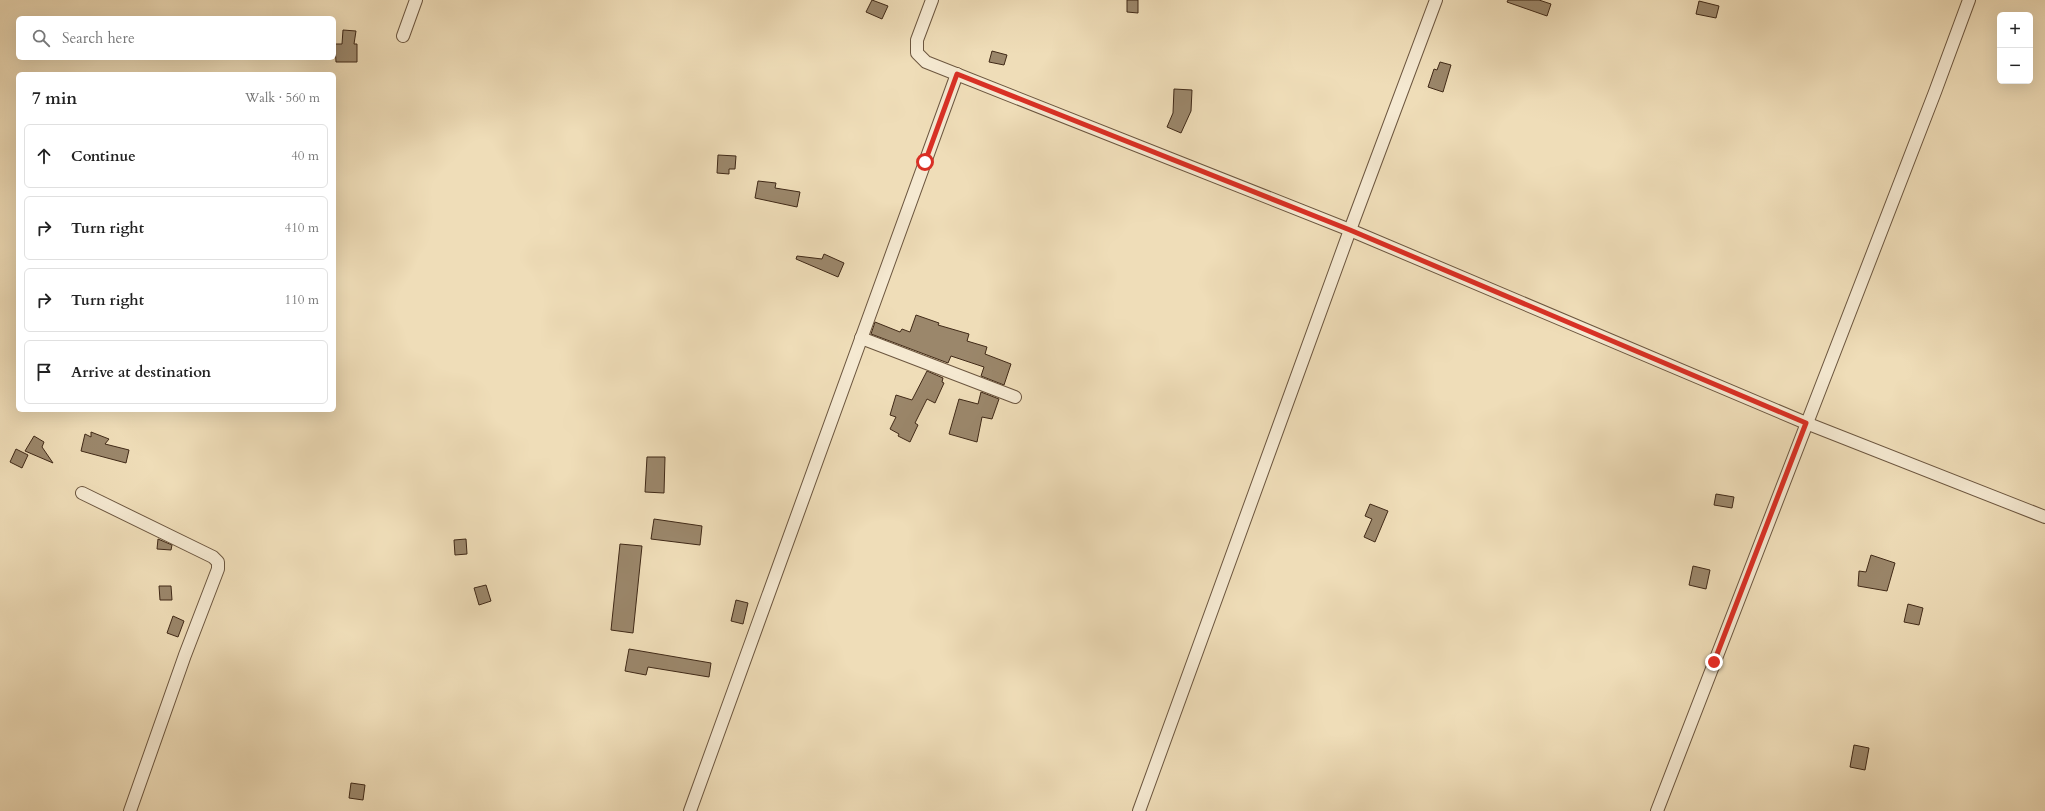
<!DOCTYPE html>
<meta charset="utf-8">
<style>
body{margin:0;font-family:Cardo,serif;background:#f6f6f6;color:#222}
.controls{position:absolute;right:12px;top:12px;display:grid;overflow:hidden;border-radius:6px;box-shadow:0 4px 16px #0002}
.controls button{width:36px;height:36px;display:grid;place-items:center;padding:0;border:0;border-bottom:1px solid #e0e0e0;background:#fff;color:#222;font:20px sans-serif}
.stop{position:absolute;width:12px;height:12px;margin:-9px;border:3px solid #d93025;border-radius:50%;background:#fff}
.stop.end{background:#d93025;border-color:#fff;box-shadow:0 1px 4px #0008}
.list{margin:0;padding:0;list-style:none}
h2{display:flex;justify-content:space-between;align-items:center;height:52px;margin:0;padding:0 16px;font-size:17px}
h2 small{font-size:13px;font-weight:400;color:#767676}
.list li{display:grid;grid-template-columns:26px 1fr auto;gap:12px;align-items:center;box-sizing:border-box;height:64px;margin:0 8px 8px;padding:0 8px;border:1px solid #e0e0e0;border-radius:6px}
.list b{display:block;font-size:15px;white-space:nowrap}
.list em{font-size:13px;font-style:normal;color:#767676}
.icon{flex:none;width:22px;height:22px;fill:none;stroke:currentColor;stroke-width:2;stroke-linecap:round;stroke-linejoin:round}
.map{position:relative;flex:none;width:2045px;height:811px;overflow:hidden}
.search{position:absolute;background:#fff;box-shadow:0 4px 16px #0002;left:16px;top:16px;width:320px;height:44px;display:flex;align-items:center;gap:10px;box-sizing:border-box;padding:0 14px;border-radius:6px;color:#767676;font-size:15px}
.panel{position:absolute;background:#fff;box-shadow:0 4px 16px #0002;left:16px;top:72px;width:320px;height:340px;border-radius:6px}
.map>svg:first-child{display:block}
.building{fill:#9b876b;stroke:#402917}
.lines{fill:none;stroke-linecap:round;stroke-linejoin:round}
.minor-casing{stroke:#6c563f;stroke-width:14}
.minor{stroke:#f5e9d1;stroke-width:12}
.route{stroke:#d93025;stroke-width:5}
</style>
<div class="map">
<svg width="2045" height="811" viewBox="0 0 2045 811">
<rect width="100%" height="100%" fill="#efddb8"/>
<filter id="stains"><feTurbulence type="fractalNoise" baseFrequency=".005" numOctaves="4"/><feColorMatrix values="0 0 0 0 .2 0 0 0 0 .09 0 0 0 0 .02 0 0 0 .5 -.17"/></filter>
<radialGradient id="worn" r=".72"><stop offset=".6" stop-color="#630" stop-opacity="0"/><stop offset="1" stop-color="#630" stop-opacity=".3"/></radialGradient>
<g class="building">
<polygon points="872,0 888,6 882,19 866,12"/>
<polygon points="1127,0 1138,0 1138,13 1127,12"/>
<polygon points="1508,0 1539,0 1551,4 1547,16 1507,2"/>
<polygon points="1699,1 1719,6 1716,18 1696,14"/>
<polygon points="343,30 356,31 354,44 357,44 357,62 336,62 335,44 342,44"/>
<polygon points="992,51 1007,55 1004,65 989,62"/>
<polygon points="1440,62 1451,65 1443,92 1428,87 1434,69 1437,70"/>
<polygon points="1174,89 1192,90 1191,111 1181,133 1167,127 1173,113"/>
<polygon points="718,155 736,156 735,169 729,169 729,174 717,173"/>
<polygon points="758,181 776,183 775,188 800,192 797,207 755,198"/>
<polygon points="824,254 844,263 838,277 796,259 797,256 822,259"/>
<polygon points="916,315 939,323 938,325 969,334 967,341 987,347 985,354 1011,364 1004,385 981,376 984,367 951,356 948,363 871,334 875,322 900,332 902,329 910,332"/>
<polygon points="927,371 943,378 942,382 944,383 935,403 927,399 915,423 918,425 910,442 898,436 899,434 890,429 896,417 890,415 896,395 912,400"/>
<polygon points="981,392 999,399 992,419 982,417 977,442 949,434 959,399 978,404"/>
<polygon points="91,432 109,439 105,444 129,450 126,463 81,451 85,434 91,437"/>
<polygon points="34,436 44,442 42,447 53,463 25,451"/>
<polygon points="16,449 28,455 22,468 10,462"/>
<polygon points="647,457 665,457 664,493 645,492"/>
<polygon points="1716,494 1734,497 1732,508 1714,505"/>
<polygon points="1370,504 1388,511 1375,542 1364,537 1372,519 1365,516"/>
<polygon points="654,519 702,526 700,545 651,539"/>
<polygon points="158,539 172,545 171,550 157,549"/>
<polygon points="466,539 467,554 455,555 454,540"/>
<polygon points="620,544 642,546 633,633 611,630"/>
<polygon points="1871,555 1895,563 1887,591 1858,586 1859,571 1866,572"/>
<polygon points="1693,566 1710,570 1706,589 1689,585"/>
<polygon points="486,585 491,601 479,605 474,588"/>
<polygon points="159,586 171,586 172,600 160,600"/>
<polygon points="736,600 748,603 743,624 731,621"/>
<polygon points="1908,604 1923,608 1919,625 1904,622"/>
<polygon points="173,616 184,621 178,637 167,633"/>
<polygon points="629,649 711,663 709,677 648,667 646,675 625,671"/>
<polygon points="1854,745 1869,748 1865,770 1850,767"/>
<polygon points="351,783 365,785 363,800 349,798"/>
</g>
<g class="lines">
<defs>
<g id="minor">
<polyline points="932,0 917,40 917,53 926,62 1350,230 1806,423 2045,517"/>
<polyline points="403,36 416,0"/>
<polyline points="861,338 1015,397"/>
<polyline points="82,493 213,557 218,562 218,569 185,655 130,811"/>
<polyline points="690,811 957,74"/>
<polyline points="1139,811 1350,230 1436,0"/>
<polyline points="1657,811 1935,92 1969,0"/>
</g>
</defs>
<use href="#minor" class="minor-casing"/>
<use href="#minor" class="minor"/>
</g>
<g class="lines">
<polyline class="route" points="925,162 957,74 1350,230 1806,423 1714,662"/>
</g>
<rect width="100%" height="100%" filter="url(#stains)"/>
<rect width="100%" height="100%" fill="url(#worn)"/>
</svg>
<div class="controls">
<button>+</button>
<button>−</button>
</div>
<div class="stop" style="left:925px;top:162px"></div>
<div class="stop end" style="left:1714px;top:662px"></div>
<div class="search"><svg class="icon" aria-label="search" viewBox="0 0 24 24"><circle cx="10" cy="10" r="6"/><path d="M15 15l6 6"/></svg>Search here</div>
<section class="panel">
<h2>7 min<small>Walk · 560 m</small></h2>
<ul class="list">
<li><svg class="icon" aria-label="ahead" viewBox="0 0 24 24"><path d="M12 20V5M6 11l6-6 6 6"/></svg><div><b>Continue</b></div><em>40 m</em></li>
<li><svg class="icon" aria-label="right" viewBox="0 0 24 24"><path d="M7 20v-9h11M14 6l5 5-5 5"/></svg><div><b>Turn right</b></div><em>410 m</em></li>
<li><svg class="icon" aria-label="right" viewBox="0 0 24 24"><path d="M7 20v-9h11M14 6l5 5-5 5"/></svg><div><b>Turn right</b></div><em>110 m</em></li>
<li><svg class="icon" aria-label="arrive" viewBox="0 0 24 24"><path d="M6 21V4h12l-3 4 3 4H6"/></svg><div><b>Arrive at destination</b></div></li>
</ul>
</section>
</div>
